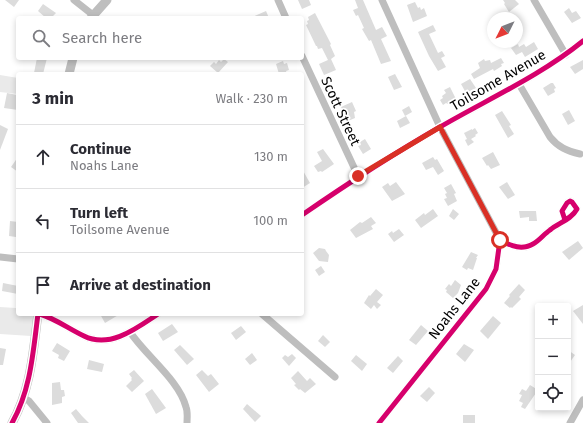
<!DOCTYPE html>
<meta charset="utf-8">
<style>
body{margin:0;font-family:"Fira Sans",sans-serif;background:#f2f2f3;color:#2b2b33}
.controls{position:absolute;right:12px;bottom:12px;display:grid;overflow:hidden;border-radius:4px;box-shadow:0 2px 6px #0003}
.controls button{width:36px;height:36px;display:grid;place-items:center;padding:0;border:0;border-bottom:1px solid #e1e1e2;background:#fff;color:#2b2b33;font:20px sans-serif}
.compass{position:absolute;left:487px;top:12px;width:36px;height:36px;border-radius:50%;background:#fff;box-shadow:0 2px 6px #0003;rotate:228deg}
.stop{position:absolute;width:12px;height:12px;margin:-9px;border:3px solid #d93025;border-radius:50%;background:#fff}
.stop.end{background:#d93025;border-color:#fff;box-shadow:0 1px 4px #0008}
.list{margin:0;padding:0;list-style:none}
h2{display:flex;justify-content:space-between;align-items:center;height:52px;margin:0;padding:0 16px;font-size:17px}
h2 small{font-size:13px;font-weight:400;color:#7c7c81}
.list li{display:grid;grid-template-columns:26px 1fr auto;gap:12px;align-items:center;box-sizing:border-box;height:64px;padding:0 16px;border-top:1px solid #e1e1e2}
.list b{display:block;font-size:15px;white-space:nowrap}
.list p{margin:0;font-size:13px;white-space:nowrap;color:#7c7c81}
.list em{font-size:13px;font-style:normal;color:#7c7c81}
.icon{flex:none;width:22px;height:22px;fill:none;stroke:currentColor;stroke-width:2;stroke-linecap:round;stroke-linejoin:round}
.map{position:relative;flex:none;width:583px;height:423px;overflow:hidden}
.search{position:absolute;background:#fff;box-shadow:0 2px 6px #0003;left:16px;top:16px;width:288px;height:44px;display:flex;align-items:center;gap:10px;box-sizing:border-box;padding:0 14px;border-radius:4px;color:#7c7c81;font-size:15px}
.panel{position:absolute;background:#fff;box-shadow:0 2px 6px #0003;left:16px;top:72px;width:288px;height:244px;border-radius:4px}
.map>svg:first-child{display:block}
.green{fill:#eaeaea}
.building{fill:#dcdcdc}
.lines{fill:none;stroke-linecap:round;stroke-linejoin:round}
.minor{stroke:#bebebe;stroke-width:7}
.tertiary{stroke:#bebebe;stroke-width:9}
.cycleway-casing{stroke:#fff;stroke-width:8}
.cycleway{stroke:#d6006c;stroke-width:5}
.route{stroke:#d93025;stroke-width:5}
.labels{text-anchor:middle;stroke-width:3.5;stroke-linejoin:round;paint-order:stroke}
.street-label{font-size:14px;fill:#000;stroke:#fff}
</style>
<div class="map">
<svg width="583" height="423" viewBox="0 0 583 423">
<rect width="100%" height="100%" fill="#fff"/>
<g class="green">
<polygon points="0,75 18,78 18,94 0,92"/>
<polygon points="18,306 18,314 38,314 31,336 0,334 0,307 16,308"/>
</g>
<g class="building">
<polygon points="5,0 19,0 14,7"/>
<polygon points="298,0 309,0 311,5 302,9"/>
<polygon points="355,0 363,0 376,30 382,27 387,36 381,39 391,61 381,64 371,40 369,41 362,29 364,28 358,15 356,16 353,10 358,8"/>
<polygon points="503,0 515,0 519,4 509,12 504,4 505,3"/>
<polygon points="415,2 418,8 420,7 421,10 424,8 427,16 413,22 407,5"/>
<polygon points="43,4 56,13 51,18 46,18 38,11"/>
<polygon points="569,8 572,13 576,11 581,18 572,23 564,12"/>
<polygon points="266,11 269,18 250,18"/>
<polygon points="315,13 331,44 330,45 335,56 331,59 336,70 324,75 319,64 328,60 322,48 318,49 317,46 316,46 306,25 308,24 307,21 309,20 308,17"/>
<polygon points="433,25 436,31 429,34 438,53 442,51 445,56 441,58 446,67 438,71 429,56 418,32"/>
<polygon points="534,42 538,49 525,57 522,52 516,55 511,48 518,44 519,47 524,44 526,47"/>
<polygon points="37,58 47,58 43,74 34,73"/>
<polygon points="501,58 504,63 501,64 502,66 494,71 493,69 474,79 471,74 480,68 478,63 484,59 485,61 490,60 491,63"/>
<polygon points="224,59 228,62 218,73 210,66 214,62 216,64 219,60 221,62"/>
<polygon points="583,60 583,69 575,74 570,67"/>
<polygon points="283,61 284,64 287,63 289,70 286,71 287,74 279,74 276,64"/>
<polygon points="395,74 402,87 394,90 388,77"/>
<polygon points="470,79 476,88 466,93 461,84"/>
<polygon points="551,83 553,83 556,88 554,89 555,92 548,96 543,88"/>
<polygon points="450,87 456,99 448,104 446,103 443,105 440,100 443,98 442,96 446,93 444,90"/>
<polygon points="7,93 17,95 16,101 18,101 18,110 4,108"/>
<polygon points="352,102 356,111 354,112 355,118 348,121 341,107"/>
<polygon points="409,106 412,112 405,116 402,110"/>
<polygon points="569,110 575,121 568,125 562,114"/>
<polygon points="502,111 511,125 509,126 514,134 508,138 495,115"/>
<polygon points="406,116 410,123 400,128 397,121"/>
<polygon points="0,125 8,129 0,150"/>
<polygon points="475,128 478,133 475,135 476,136 471,139 474,142 468,146 465,140 467,139 464,133 472,129 472,130"/>
<polygon points="365,139 371,149 363,154 358,146 361,145 360,142"/>
<polygon points="323,149 334,164 322,172 321,171 318,172 314,166 322,161 317,152"/>
<polygon points="493,152 500,165 491,169 488,165 487,166 482,158"/>
<polygon points="18,157 18,172 11,167"/>
<polygon points="433,157 435,160 437,159 444,171 438,175 433,167 426,170 422,163"/>
<polygon points="302,169 310,183 302,188"/>
<polygon points="396,182 405,194 392,201 382,187 388,183 390,186"/>
<polygon points="507,182 515,195 508,199 499,187"/>
<polygon points="451,184 456,193 454,194 457,201 448,206 444,199 447,198 445,194 447,193 444,188"/>
<polygon points="433,209 438,216 421,228 415,220 424,213 425,215"/>
<polygon points="453,209 459,214 454,220 449,216"/>
<polygon points="519,211 536,211 537,221 529,221 529,217 520,218"/>
<polygon points="371,217 376,223 371,226 373,229 356,238 350,230 360,222 362,223"/>
<polygon points="10,221 18,222 18,233 17,233 16,237 9,236"/>
<polygon points="399,229 404,235 394,242 388,234 392,231 393,233"/>
<polygon points="578,241 583,248 569,260 562,252"/>
<polygon points="319,248 325,249 326,251 329,255 328,262 319,261 313,253"/>
<polygon points="471,252 478,255 476,258 477,258 473,270 468,268 467,270 462,267"/>
<polygon points="321,266 325,272 319,276 315,270"/>
<polygon points="455,280 461,285 458,293 453,298 446,292 447,290 445,289 449,284 451,286"/>
<polygon points="3,283 18,286 18,294 2,291"/>
<polygon points="519,284 525,290 519,297 521,299 512,308 511,307 510,308 504,303 510,296 509,295"/>
<polygon points="376,289 383,295 377,302 381,305 377,309 374,305 371,309 364,303 369,295 370,296"/>
<polygon points="583,305 583,324 573,311"/>
<polygon points="100,314 120,314 105,323"/>
<polygon points="493,316 501,323 488,339 480,331"/>
<polygon points="172,324 178,332 163,341 158,333"/>
<polygon points="421,325 428,331 416,345 409,340"/>
<polygon points="241,326 246,332 236,340 231,333"/>
<polygon points="323,335 330,342 325,347 318,341"/>
<polygon points="57,343 70,351 64,361 58,358 59,355 52,351"/>
<polygon points="464,344 474,350 465,362 456,354"/>
<polygon points="180,345 194,359 187,365 174,350"/>
<polygon points="0,348 6,349 3,365 0,365"/>
<polygon points="568,350 575,355 568,365"/>
<polygon points="252,353 257,360 250,365 245,359"/>
<polygon points="292,354 296,358 289,366 282,358 285,355 288,357"/>
<polygon points="356,355 367,364 362,371 351,361"/>
<polygon points="398,356 403,361 393,373 387,368"/>
<polygon points="89,360 104,364 102,372 87,369"/>
<polygon points="134,370 144,381 132,392 126,386 132,380 131,379 132,378 129,374"/>
<polygon points="202,370 208,376 211,374 219,384 209,392 196,375"/>
<polygon points="298,371 307,381 310,378 316,384 305,393 300,389 299,390 294,385 296,384 291,378"/>
<polygon points="60,382 61,390 64,390 65,396 62,397 62,403 52,405 52,383"/>
<polygon points="530,385 538,390 525,409 521,407 523,403 519,401 522,395 519,394 522,389 526,391"/>
<polygon points="429,387 435,393 427,402 420,396"/>
<polygon points="152,389 166,408 156,414 145,394"/>
<polygon points="247,404 261,416 255,422 243,409"/>
<polygon points="76,409 82,416 89,423 78,423 71,413"/>
<rect x="463" y="415" width="12" height="8"/>
</g>
<g class="lines">
<g class="minor">
<polyline points="74,0 93,15"/>
<polyline points="278,0 286,18"/>
<polyline points="382,0 440,127 500,240"/>
<polyline points="534,0 566,55"/>
<polyline points="302,56 358,176"/>
<path d="M519,84L550,137C558,147 567,151 580,154"/>
<path d="M302,215C347,184 393,154 440,127C488,99 540,76 583,41"/>
<polyline points="0,257 18,259"/>
<path d="M40,314C56,319 69,329 84,336C110,349 137,328 158,314"/>
<polyline points="262,314 335,377"/>
<path d="M130,332C146,356 179,380 186,407C188,412 187,418 187,423"/>
<polyline points="24,398 29,401 47,423"/>
<path d="M379,423L486,289L496,269L500,240C508,244 515,248 524,247C527,247 531,245 533,244C539,241 544,234 550,230C558,223 571,220 577,209L572,202L570,201L567,203L562,211L565,220"/>
<polyline points="570,423 583,400"/>
</g>
<g class="tertiary">
<polyline points="91,18 107,0"/>
<polyline points="69,74 73,58"/>
<path d="M12,423C31,389 33,352 38,314"/>
</g>
<defs>
<g id="cycleway">
<path d="M302,215C347,184 393,154 440,127C488,99 540,76 583,41"/>
<path d="M40,314C56,319 69,329 84,336C110,349 137,328 158,314"/>
<path d="M12,423C31,389 33,352 38,314"/>
<path d="M379,423L486,289L496,269L500,240C508,244 515,248 524,247C527,247 531,245 533,244C539,241 544,234 550,230C558,223 571,220 577,209L572,202L570,201L567,203L562,211L565,220"/>
</g>
</defs>
<use href="#cycleway" class="cycleway-casing"/>
<use href="#cycleway" class="cycleway"/>
</g>
<g class="lines">
<polyline class="route" points="358,176 440,127 500,240"/>
</g>
<g class="labels">
<g class="street-label">
<text transform="translate(498 80) rotate(-30)" y="5">Toilsome Avenue</text>
<text transform="translate(341 111) rotate(65)" y="5">Scott Street</text>
<text transform="translate(454 308) rotate(-52)" y="5">Noahs Lane</text>
</g>
</g>
</svg>
<div class="controls">
<button>+</button>
<button>−</button>
<button><svg class="icon" aria-label="locate" viewBox="0 0 24 24"><circle cx="12" cy="12" r="6"/><path d="M12 2v4M12 18v4M2 12h4M18 12h4"/></svg></button>
</div>
<svg class="compass" viewBox="-18 -18 36 36"><path d="M0-13l5 13h-10z" fill="#e53935"/><path d="M0 13l5-13h-10z" fill="#7c7c81"/></svg>
<div class="stop" style="left:500px;top:240px"></div>
<div class="stop end" style="left:358px;top:176px"></div>
<div class="search"><svg class="icon" aria-label="search" viewBox="0 0 24 24"><circle cx="10" cy="10" r="6"/><path d="M15 15l6 6"/></svg>Search here</div>
<section class="panel">
<h2>3 min<small>Walk · 230 m</small></h2>
<ul class="list">
<li><svg class="icon" aria-label="ahead" viewBox="0 0 24 24"><path d="M12 20V5M6 11l6-6 6 6"/></svg><div><b>Continue</b><p>Noahs Lane</p></div><em>130 m</em></li>
<li><svg class="icon" aria-label="left" viewBox="0 0 24 24"><path d="M17 20v-9H6M10 6l-5 5 5 5"/></svg><div><b>Turn left</b><p>Toilsome Avenue</p></div><em>100 m</em></li>
<li><svg class="icon" aria-label="arrive" viewBox="0 0 24 24"><path d="M6 21V4h12l-3 4 3 4H6"/></svg><div><b>Arrive at destination</b></div></li>
</ul>
</section>
</div>
